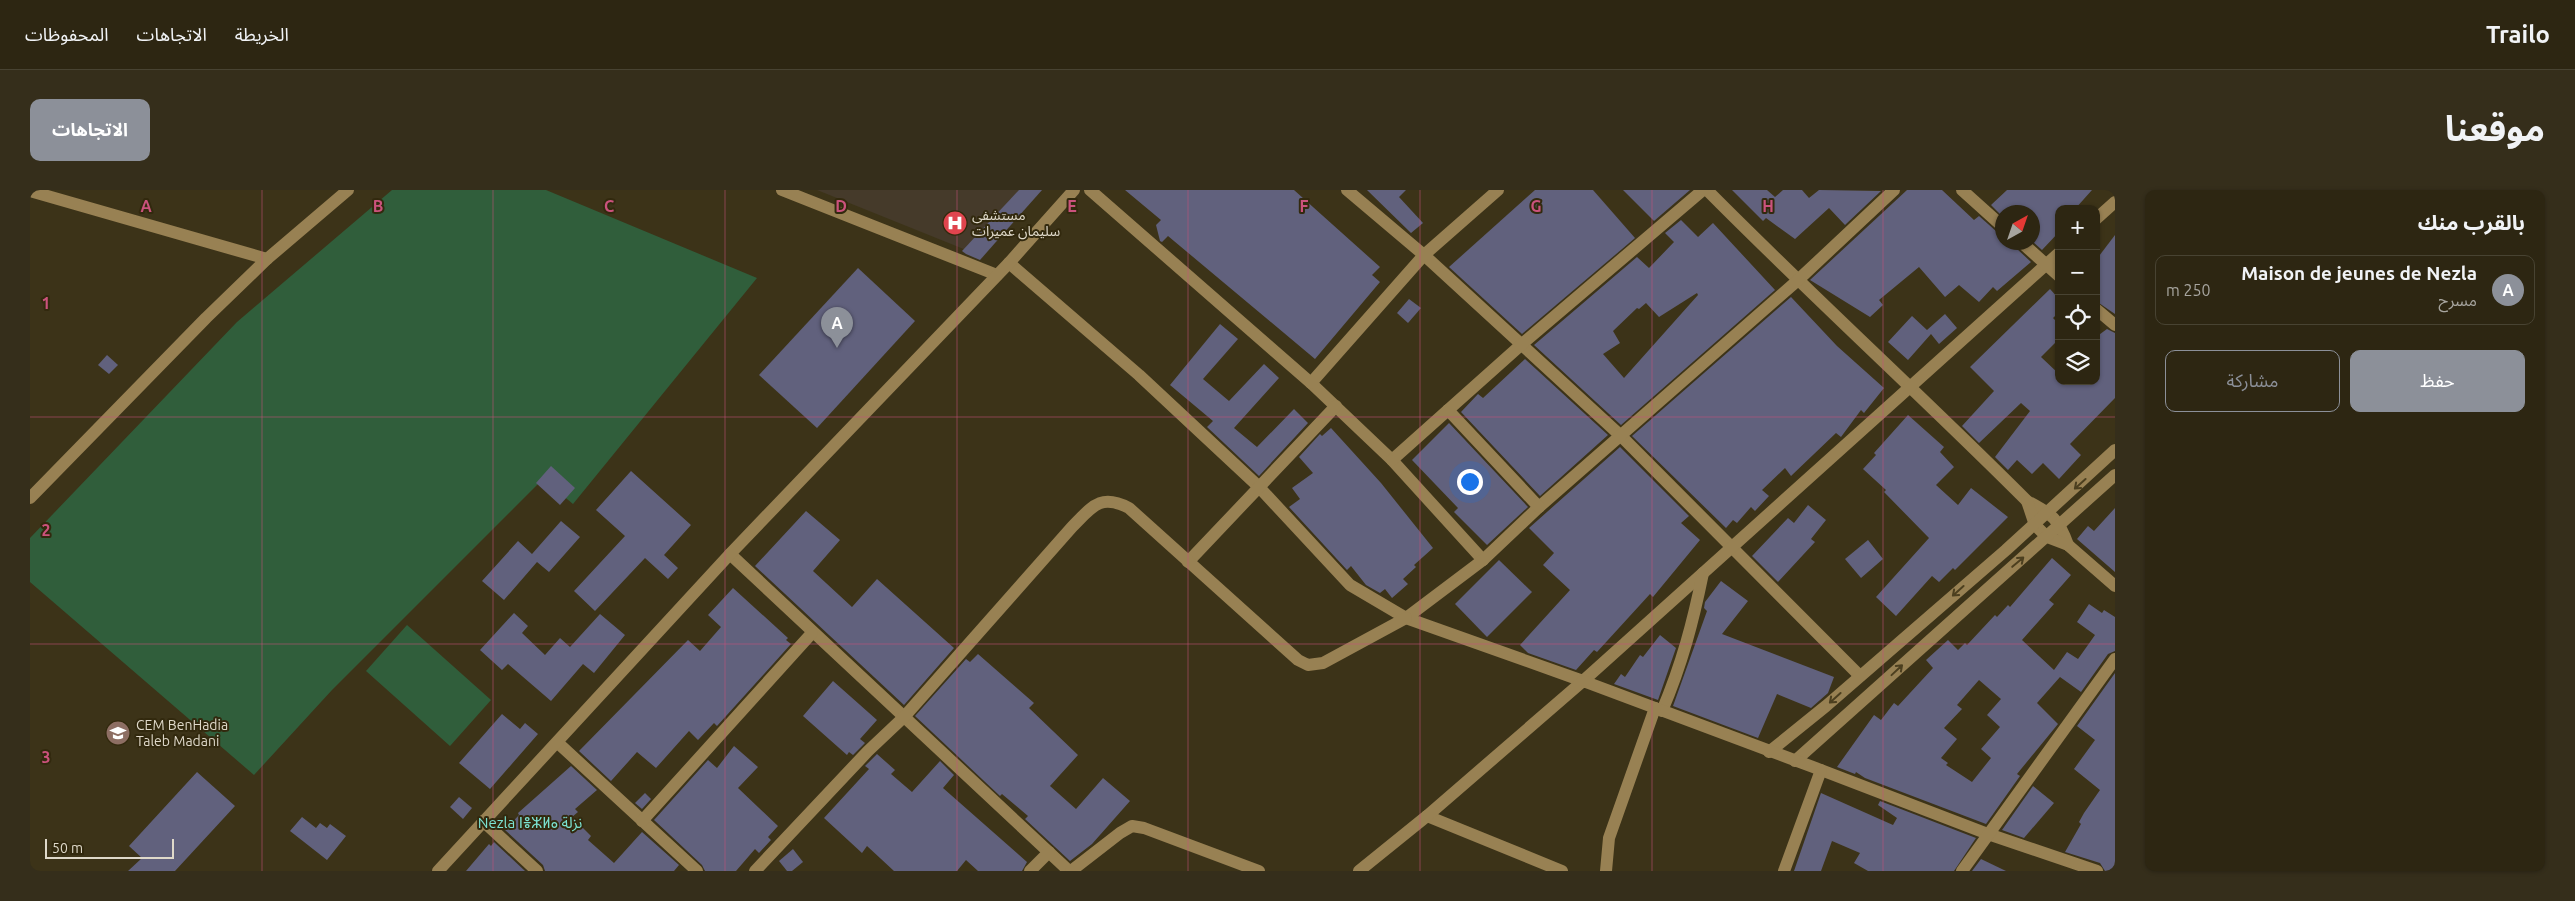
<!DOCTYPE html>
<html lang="ar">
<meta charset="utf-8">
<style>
body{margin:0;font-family:Ubuntu,"Noto Sans Arabic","Noto Sans Tifinagh",sans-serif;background:#352e1b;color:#f1f3f6;direction:rtl}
.controls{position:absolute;right:15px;top:15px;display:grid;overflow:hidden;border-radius:10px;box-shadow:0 1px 4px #0004}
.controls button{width:45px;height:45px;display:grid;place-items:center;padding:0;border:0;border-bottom:1px solid #484332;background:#2d2612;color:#f1f3f6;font:25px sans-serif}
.compass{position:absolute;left:1965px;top:15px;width:45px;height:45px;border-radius:50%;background:#2d2612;box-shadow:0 1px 4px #0004;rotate:40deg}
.scale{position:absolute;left:15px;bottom:12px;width:129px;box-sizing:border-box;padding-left:5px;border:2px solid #dfd9ca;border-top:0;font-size:14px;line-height:18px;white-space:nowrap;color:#dfd9ca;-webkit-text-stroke:4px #32290e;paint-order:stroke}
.you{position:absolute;left:1439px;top:291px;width:18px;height:18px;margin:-12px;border:4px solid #fff;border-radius:50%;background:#1a73e8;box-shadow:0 0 0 8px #1a73e833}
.badge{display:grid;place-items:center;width:32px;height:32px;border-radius:50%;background:#8c9099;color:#fff;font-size:16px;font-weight:700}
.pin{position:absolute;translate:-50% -41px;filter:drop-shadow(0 1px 2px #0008)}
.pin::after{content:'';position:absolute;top:26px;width:18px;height:15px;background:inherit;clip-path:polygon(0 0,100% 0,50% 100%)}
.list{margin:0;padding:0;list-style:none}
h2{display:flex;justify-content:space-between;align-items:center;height:65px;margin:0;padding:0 20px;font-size:21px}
h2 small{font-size:16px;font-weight:400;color:#a7a59f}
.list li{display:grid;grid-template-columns:32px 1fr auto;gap:15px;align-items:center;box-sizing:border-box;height:70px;margin:0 10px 10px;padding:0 10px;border:1px solid #484332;border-radius:10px}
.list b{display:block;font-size:19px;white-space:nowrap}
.list p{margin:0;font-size:16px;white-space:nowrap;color:#a7a59f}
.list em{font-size:16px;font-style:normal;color:#a7a59f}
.actions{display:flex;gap:10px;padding:15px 20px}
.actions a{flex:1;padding:11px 0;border:1px solid #8c9099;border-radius:10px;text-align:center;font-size:18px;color:#8c9099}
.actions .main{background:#8c9099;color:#fff}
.icon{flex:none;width:28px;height:28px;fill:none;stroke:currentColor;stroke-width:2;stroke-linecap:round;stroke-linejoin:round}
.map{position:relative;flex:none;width:2085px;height:681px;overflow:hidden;direction:ltr;border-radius:10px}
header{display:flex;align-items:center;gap:30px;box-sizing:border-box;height:70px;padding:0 25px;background:#2d2612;border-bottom:1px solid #484332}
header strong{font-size:24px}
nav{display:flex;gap:28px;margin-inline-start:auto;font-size:18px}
.intro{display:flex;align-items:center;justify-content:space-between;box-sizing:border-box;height:120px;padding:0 30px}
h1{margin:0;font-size:35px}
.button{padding:12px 22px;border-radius:10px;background:#8c9099;color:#fff;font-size:18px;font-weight:700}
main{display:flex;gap:30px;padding:0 30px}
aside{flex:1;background:#2d2612;border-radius:10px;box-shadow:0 1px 4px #0004}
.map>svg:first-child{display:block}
.medical{fill:#453a2a}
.green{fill:#305e3b}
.building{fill:#61617d;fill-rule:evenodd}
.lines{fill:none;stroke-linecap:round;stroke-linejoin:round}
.minor{stroke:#988153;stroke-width:12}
.oneway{stroke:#4c3f1f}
.grid{fill:none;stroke:#cb527c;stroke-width:1;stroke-opacity:0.55}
.labels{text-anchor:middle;stroke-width:4;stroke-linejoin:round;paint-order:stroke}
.poi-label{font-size:14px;fill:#dfd9ca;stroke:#32290e;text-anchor:start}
.neighbourhood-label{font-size:15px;fill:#7be2d1;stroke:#32290e}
.grid-label{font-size:16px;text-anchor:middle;font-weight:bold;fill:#cb527c;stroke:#32290e;stroke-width:4;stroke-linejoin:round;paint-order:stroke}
</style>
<header>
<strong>Trailo</strong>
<nav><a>الخريطة</a><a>الاتجاهات</a><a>المحفوظات</a></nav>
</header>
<div class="intro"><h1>موقعنا</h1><a class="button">الاتجاهات</a></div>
<main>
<aside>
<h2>بالقرب منك<small></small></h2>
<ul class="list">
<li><span class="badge">A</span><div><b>Maison de jeunes de Nezla</b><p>مسرح</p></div><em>250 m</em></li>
</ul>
<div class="actions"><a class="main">حفظ</a><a>مشاركة</a></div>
</aside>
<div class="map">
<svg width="2085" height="681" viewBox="0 0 2085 681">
<rect width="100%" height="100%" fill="#3c3318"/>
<polygon class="medical" points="787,0 1012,0 951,66"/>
<g class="green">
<polygon points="362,0 516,0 727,88 543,314 513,289 302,500 224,585 0,392 0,348 207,132"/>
<polygon points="377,435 461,510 420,556 336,481"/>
</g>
<g class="building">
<polygon points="989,0 1012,0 950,70 936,64 932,61"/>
<polygon points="1095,0 1264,0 1350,77 1342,85 1350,92 1285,169 1138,46 1132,52 1130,51 1126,35 1131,30"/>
<polygon points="1337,0 1376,0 1369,7 1393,33 1381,43"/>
<polygon points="1505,0 1563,0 1605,48 1492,144 1419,77"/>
<polygon points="1593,0 1660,0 1624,31"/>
<polygon points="1702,0 1737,0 1745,7 1753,0 1772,0 1779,8 1789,0 1851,1 1815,35 1799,18 1765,49 1736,28 1733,31"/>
<polygon points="1877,0 1912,0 1944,30 1949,26 1967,42 1972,44 1972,52 1983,52 1986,58 2001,72 1967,101 1963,97 1949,112 1929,95 1915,107 1889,77 1849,110 1853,115 1840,127 1780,90"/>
<polygon points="1977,0 2062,0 2045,19 2029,19 2029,42 2012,60 2002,51 2002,22 1972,22 1972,26 1961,15"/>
<path d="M1651,30L1668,47L1683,33L1745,100L1591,235L1504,155L1607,67L1619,78L1644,52L1635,43ZM1667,103L1668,105L1594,188L1573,164L1590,153L1583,141L1607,118L1609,119L1616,113L1629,127Z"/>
<polygon points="2085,45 2085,124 2066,111 2066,70"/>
<polygon points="828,78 885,131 787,238 729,185"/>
<polygon points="2020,99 2029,109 2029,122 2023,128 2029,134 2029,149 2011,167 2029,184 2029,191 2066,191 2066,147 2077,139 2085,143 2085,208 2040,254 2051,265 2029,289 2013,273 2002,284 1987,270 1978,280 1965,267 2000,221 1991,213 1949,253 1932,236 1964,201 1940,177"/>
<polygon points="1761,107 1807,156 1854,198 1834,223 1831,220 1811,247 1806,243 1761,286 1755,278 1732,300 1739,306 1725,321 1721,317 1707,333 1703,330 1696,338 1602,246"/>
<polygon points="1379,109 1391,118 1378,133 1367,123"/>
<polygon points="1915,124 1927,138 1909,154 1901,144 1878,170 1858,152 1882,126 1897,140"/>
<polygon points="1190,134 1208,149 1173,189 1199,211 1234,174 1249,188 1204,238 1227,257 1264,219 1278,233 1229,286 1177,237 1183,231 1140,195"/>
<polygon points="77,165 88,175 79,184 68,175"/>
<polygon points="1495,169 1578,245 1510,306 1431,222 1448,204 1453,208"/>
<polygon points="1878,225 1914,257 1910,262 1924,277 1906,295 1928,315 1941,298 1978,327 1925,380 1923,378 1909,392 1902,386 1866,426 1846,407 1899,348 1854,302 1856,300 1833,279 1846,265 1844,263"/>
<polygon points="1419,233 1498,317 1457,355 1424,322 1428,318 1382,270"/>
<polygon points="1301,238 1351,293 1403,358 1384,375 1386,377 1373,389 1378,394 1362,408 1355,399 1350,403 1336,395 1321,376 1317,380 1259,317 1270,309 1262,298 1283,283 1269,267 1290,244 1292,246"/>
<polygon points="1590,257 1659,326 1651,333 1670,350 1623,407 1620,404 1567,462 1564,460 1546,480 1498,463 1490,455 1540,400 1513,375 1524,363 1499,338"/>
<polygon points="521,276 545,298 530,315 506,293"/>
<polygon points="601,281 661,335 634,365 648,378 638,389 615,368 565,421 544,401 595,346 566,320"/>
<polygon points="1778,315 1796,330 1781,349 1785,352 1748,392 1722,366 1758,328 1764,333"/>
<polygon points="2085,318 2085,382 2047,349 2058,336 2064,341"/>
<polygon points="776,321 810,350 783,381 822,417 847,389 924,458 874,515 725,376"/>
<polygon points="531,331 550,347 519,382 507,372 474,410 452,391 488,351 502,364"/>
<polygon points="1838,350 1853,369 1831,388 1815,369"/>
<path d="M2022,368L2041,385L2019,410L2024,414L1992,450L2024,480L2037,462L2048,469L2065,445L2047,432L2059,414L2072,423L2074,420L2085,427V461L2078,464L2051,502L2030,487L2007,513L2028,534L1987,584L1990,586L1956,634L1835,588L1826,582L1825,584L1807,577L1844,525L1851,530L1864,513L1868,516L1903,478L1896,470L1918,450L1928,460L1935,453L1937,455L1965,425L1967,427L1978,415L1980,417ZM1949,490L1971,509L1957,525L1970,537L1951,559L1961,568L1942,592L1916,575L1918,573L1911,568L1927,549L1914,538L1932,519L1927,515Z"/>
<polygon points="1469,370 1502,402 1457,447 1425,414"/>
<polygon points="1691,391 1718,411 1692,444 1804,487 1798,503 1781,518 1747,504 1728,548 1643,516 1677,421 1674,418 1675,412"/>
<polygon points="703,398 758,448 756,450 761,454 687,536 684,533 668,550 659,541 626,578 607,562 581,591 549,561 658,450 670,461 691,437 678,425"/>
<polygon points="484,423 498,436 492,443 515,465 530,448 540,457 570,424 595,445 564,483 553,474 521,511 478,474 472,480 450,460"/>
<polygon points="1630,445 1646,458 1628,510 1584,494 1591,484 1595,487 1610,465 1613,467"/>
<polygon points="948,464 1004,513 999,518 1048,565 1020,596 1046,619 1073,588 1100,611 1062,654 1040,671 995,629 998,626 972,604 970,606 885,526 936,469 940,472"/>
<polygon points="2085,483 2085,681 2075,681 2070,673 2035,662 2051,634 2049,632 2054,623 2070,600 2044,579 2065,550 2047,536"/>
<polygon points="803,491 847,530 830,549 835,553 823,565 819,562 817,565 773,526"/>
<polygon points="472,524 490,539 495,533 508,544 460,599 429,573"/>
<polygon points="704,556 728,577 708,598 748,636 738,647 741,650 729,663 725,659 706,681 675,681 672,675 624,630 678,570 687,578"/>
<polygon points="847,564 865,580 861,584 882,602 910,571 924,585 913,598 997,672 992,681 948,681 936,670 927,681 864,681 837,656 832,663 794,628 839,579 835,576"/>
<polygon points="541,576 567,600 545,619 548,622 542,627 561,646 558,650 584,673 612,642 649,675 644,681 515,681 513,675 475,640 489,625 488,623"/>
<polygon points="167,582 205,616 145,681 98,681 112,668 99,656"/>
<polygon points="2003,596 2024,613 1994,648 1972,640"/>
<polygon points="615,603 621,609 612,619 605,613"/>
<polygon points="1791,603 1863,635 1867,628 1848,615 1850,611 1946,648 1924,681 1838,681 1824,673 1830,663 1802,651 1791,681 1764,681"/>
<polygon points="429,607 442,618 433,629 420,617"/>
<polygon points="272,627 286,638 290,633 297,638 300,634 316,646 297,670 260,641"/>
<polygon points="464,652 495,681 436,681 459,654 461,656"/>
<polygon points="763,659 773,672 762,681 757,681 749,671"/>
<polygon points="1951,669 1976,681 1942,681"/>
</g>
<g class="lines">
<g class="minor">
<polyline points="752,0 967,85"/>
<polyline points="1060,0 1281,193 1362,270 1453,370"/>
<polyline points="1317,0 1394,65 1591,246 1830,486"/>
<path d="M1677,0C1782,106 1892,206 1997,311C2022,324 2029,329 2038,355"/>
<polyline points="1864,0 1767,91 1509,317 1453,370 1376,428 1553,491 2029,63"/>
<polyline points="1932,0 1972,36"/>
<polyline points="0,1 237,69"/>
<polyline points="2066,29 2085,12"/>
<polyline points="1991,52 2029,86"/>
<polyline points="979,73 1109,185 1228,296 1320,395 1376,428"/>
<polyline points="2066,119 2085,135"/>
<polyline points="1281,193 1394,65 1468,0"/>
<polyline points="1418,220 1509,317"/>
<polyline points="1362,270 1492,154 1673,0"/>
<polyline points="0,308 176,128 237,69 318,0"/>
<polyline points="1997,311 2005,335 2017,347 2038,355 2085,396"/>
<polyline points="700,364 1039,681"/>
<polyline points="1158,372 1306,216"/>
<path d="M1632,521C1652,474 1663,432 1673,383"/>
<polyline points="528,553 667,681"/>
<polyline points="1739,562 1796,516 1976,360 2085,260"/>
<polyline points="1765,571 2085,285"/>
<polyline points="1791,580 1958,644 2067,681"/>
<polyline points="1397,626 1532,681"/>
<polyline points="453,631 507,681"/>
<polyline points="612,631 782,443"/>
<polyline points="408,681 700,364 979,73 1044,0"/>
<path d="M725,681L838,561L874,527L1042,337C1062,317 1070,303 1099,318L1268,470L1278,475L1293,473L1376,428"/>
<polyline points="1000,681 1019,662"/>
<polyline points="1041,681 1090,643 1102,636 1114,638 1229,681"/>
<polyline points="1329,681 1397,626 1553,491 1791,580 1754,681"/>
<polyline points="1576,681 1579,648 1625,518"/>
<polyline points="1932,681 2085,469"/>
</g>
</g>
<defs><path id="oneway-shaft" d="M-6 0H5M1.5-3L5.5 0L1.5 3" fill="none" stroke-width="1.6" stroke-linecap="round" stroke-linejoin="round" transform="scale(1.25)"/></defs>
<g class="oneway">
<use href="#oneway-shaft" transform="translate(2050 294) rotate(138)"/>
<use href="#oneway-shaft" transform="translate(1988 372) rotate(-40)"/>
<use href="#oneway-shaft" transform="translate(1928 401) rotate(138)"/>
<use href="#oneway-shaft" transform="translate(1867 480) rotate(-43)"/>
<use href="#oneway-shaft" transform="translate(1805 508) rotate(138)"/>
</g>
<path class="grid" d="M232,0V681M463,0V681M695,0V681M927,0V681M1158,0V681M1390,0V681M1622,0V681M1853,0V681M0,227H2085M0,454H2085"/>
<defs>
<symbol id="hospital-disc" viewBox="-11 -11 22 22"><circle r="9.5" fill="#e0444e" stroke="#32290e"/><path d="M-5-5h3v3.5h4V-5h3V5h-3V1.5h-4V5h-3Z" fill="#fff"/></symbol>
<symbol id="school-disc" viewBox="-11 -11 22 22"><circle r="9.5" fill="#8d6e63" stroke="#32290e"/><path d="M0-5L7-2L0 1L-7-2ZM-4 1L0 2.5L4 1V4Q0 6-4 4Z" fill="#fff"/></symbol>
</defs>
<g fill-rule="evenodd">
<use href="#hospital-disc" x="911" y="19" width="28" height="28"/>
<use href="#school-disc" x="74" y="529" width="28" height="28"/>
</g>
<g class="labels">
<g class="poi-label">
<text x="942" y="30">مستشفى<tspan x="942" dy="16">سليمان عميرات</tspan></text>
<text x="106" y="540">CEM BenHadia<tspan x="106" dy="16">Taleb Madani</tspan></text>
</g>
<g class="neighbourhood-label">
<text x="500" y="638">Nezla ⵏⴻⵣⵍⴰ نزلة</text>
</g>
</g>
<g class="grid-label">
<text x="116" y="22">A</text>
<text x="348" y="22">B</text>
<text x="579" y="22">C</text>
<text x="811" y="22">D</text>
<text x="1042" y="22">E</text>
<text x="1274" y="22">F</text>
<text x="1506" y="22">G</text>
<text x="1738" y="22">H</text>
<text x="16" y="119">1</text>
<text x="16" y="346">2</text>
<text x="16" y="573">3</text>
</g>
</svg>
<div class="controls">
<button>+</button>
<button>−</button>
<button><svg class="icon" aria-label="locate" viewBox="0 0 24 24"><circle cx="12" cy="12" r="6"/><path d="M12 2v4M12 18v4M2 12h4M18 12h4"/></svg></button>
<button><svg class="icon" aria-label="layers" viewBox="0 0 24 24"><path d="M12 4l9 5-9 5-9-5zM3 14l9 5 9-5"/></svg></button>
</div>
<svg class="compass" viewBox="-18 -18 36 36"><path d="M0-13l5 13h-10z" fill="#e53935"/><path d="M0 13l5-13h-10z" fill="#a7a59f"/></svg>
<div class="scale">50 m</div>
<div class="you"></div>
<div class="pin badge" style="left:807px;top:158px">A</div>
</div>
</main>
